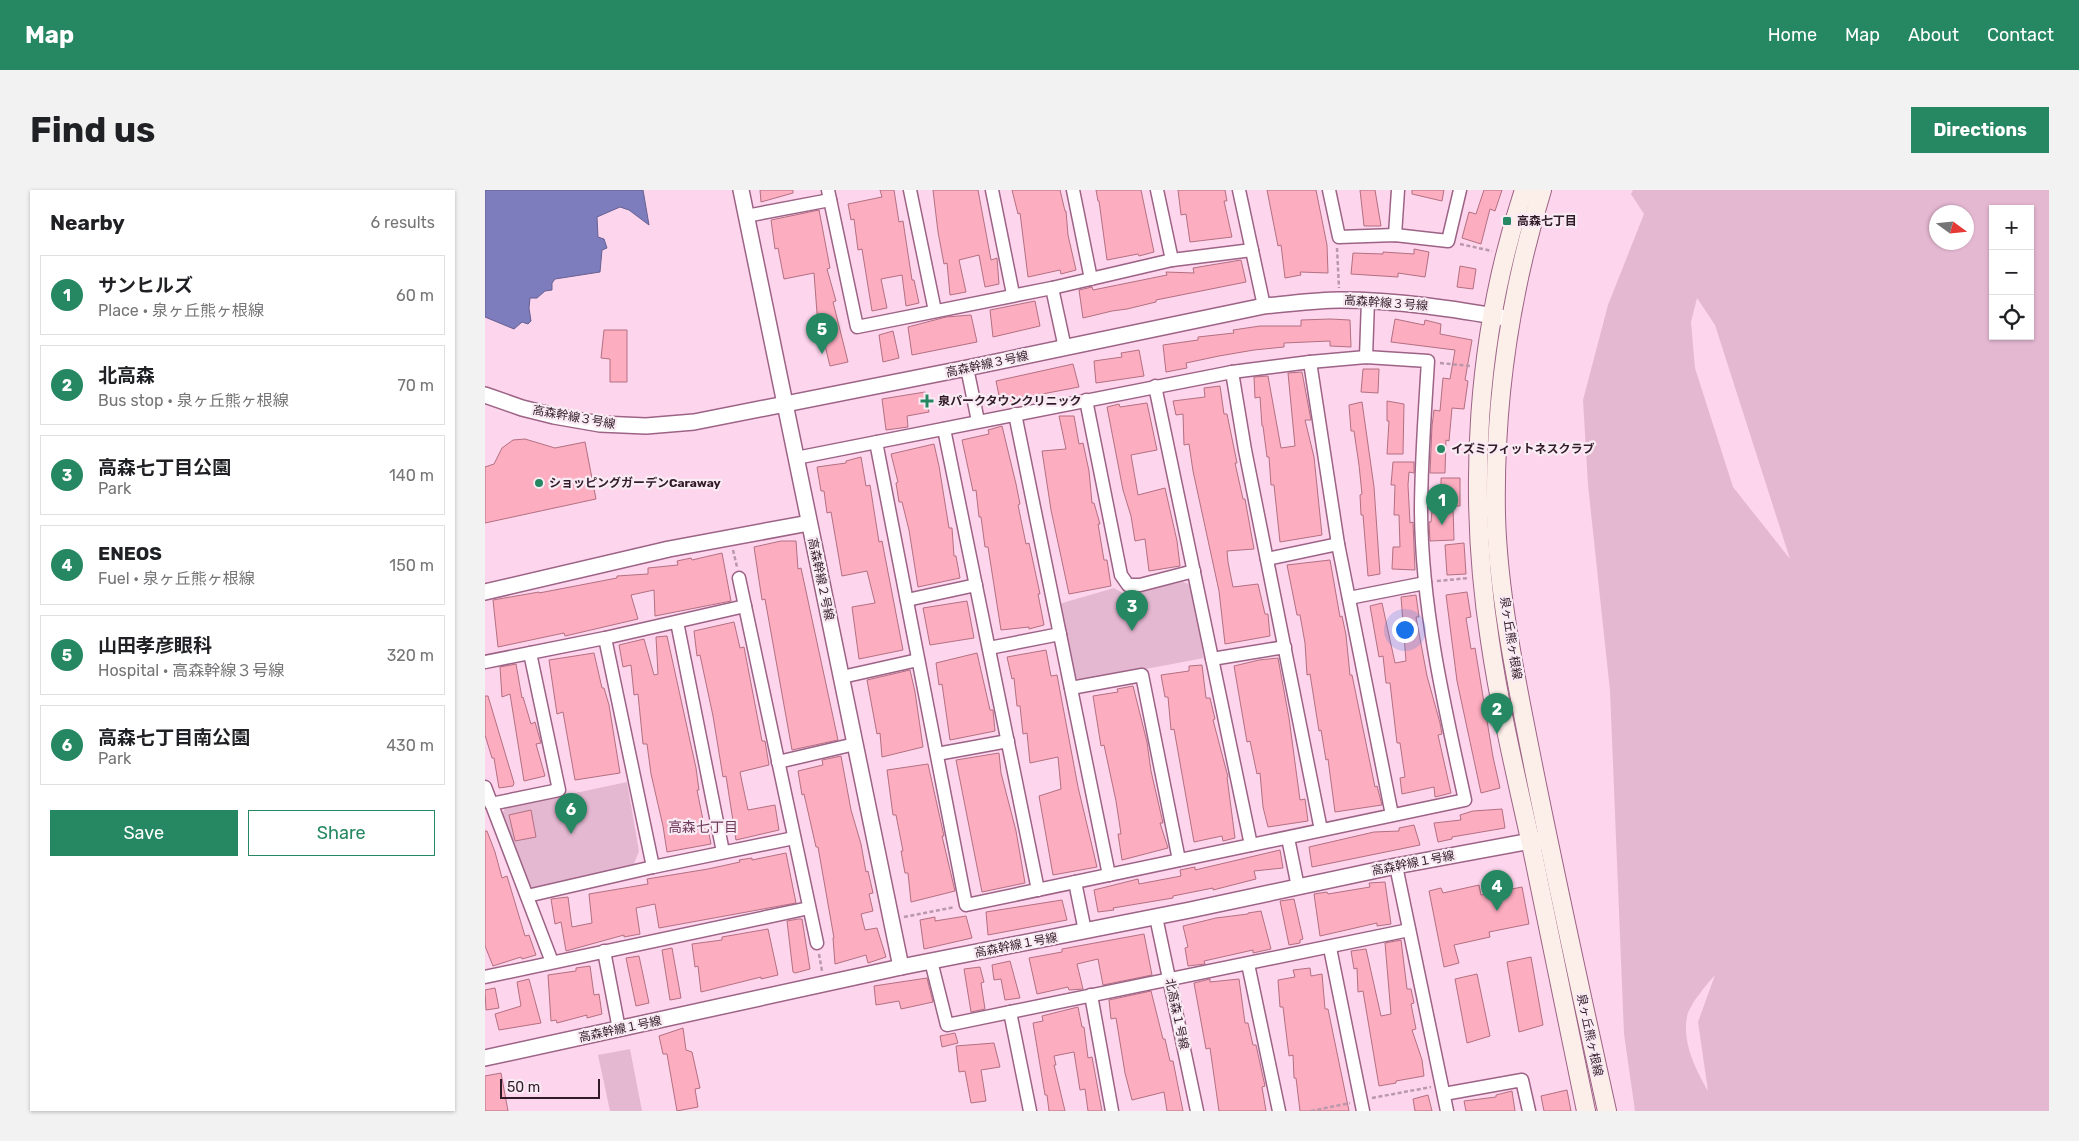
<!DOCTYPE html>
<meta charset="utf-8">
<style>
body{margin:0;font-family:Rubik,"Noto Sans JP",sans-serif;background:#f2f2f2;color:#202124}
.controls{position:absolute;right:15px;top:15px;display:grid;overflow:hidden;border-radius:0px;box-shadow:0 1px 4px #0004}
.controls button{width:45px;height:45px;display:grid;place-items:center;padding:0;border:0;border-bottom:1px solid #e0e0e0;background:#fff;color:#202124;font:25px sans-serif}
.compass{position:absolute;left:1444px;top:15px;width:45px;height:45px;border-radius:50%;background:#fff;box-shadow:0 1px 4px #0004;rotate:105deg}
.scale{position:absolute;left:15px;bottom:12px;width:100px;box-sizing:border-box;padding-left:5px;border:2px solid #321b29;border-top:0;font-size:14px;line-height:18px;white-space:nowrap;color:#321b29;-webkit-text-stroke:4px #f9ebf3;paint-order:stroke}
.you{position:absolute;left:919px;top:439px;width:18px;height:18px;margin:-12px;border:4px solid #fff;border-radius:50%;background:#1a73e8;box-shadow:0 0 0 8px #1a73e833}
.badge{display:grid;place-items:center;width:32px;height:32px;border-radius:50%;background:#258862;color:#fff;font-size:16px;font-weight:700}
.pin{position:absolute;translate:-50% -41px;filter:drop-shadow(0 1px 2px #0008)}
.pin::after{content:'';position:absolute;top:26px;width:18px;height:15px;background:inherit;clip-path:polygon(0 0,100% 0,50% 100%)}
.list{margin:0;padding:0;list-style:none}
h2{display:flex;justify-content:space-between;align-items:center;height:65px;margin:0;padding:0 20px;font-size:21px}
h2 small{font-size:16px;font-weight:400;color:#757577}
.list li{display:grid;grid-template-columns:32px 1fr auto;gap:15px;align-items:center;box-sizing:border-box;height:80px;margin:0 10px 10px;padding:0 10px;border:1px solid #e0e0e0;border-radius:0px}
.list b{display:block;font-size:19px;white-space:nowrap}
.list p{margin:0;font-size:16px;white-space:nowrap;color:#757577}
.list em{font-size:16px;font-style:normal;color:#757577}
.actions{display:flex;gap:10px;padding:15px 20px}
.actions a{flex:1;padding:11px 0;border:1px solid #258862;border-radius:0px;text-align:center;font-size:18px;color:#258862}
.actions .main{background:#258862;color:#fff}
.icon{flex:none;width:28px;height:28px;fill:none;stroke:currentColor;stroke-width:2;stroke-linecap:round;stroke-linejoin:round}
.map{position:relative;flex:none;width:1564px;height:921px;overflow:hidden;border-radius:0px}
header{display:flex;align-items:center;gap:30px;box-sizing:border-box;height:70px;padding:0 25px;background:#258862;color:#fff}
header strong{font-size:24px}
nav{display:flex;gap:28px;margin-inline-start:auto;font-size:18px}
.intro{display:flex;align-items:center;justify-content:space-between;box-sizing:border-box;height:120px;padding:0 30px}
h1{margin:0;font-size:35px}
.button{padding:12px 22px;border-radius:0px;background:#258862;color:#fff;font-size:18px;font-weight:700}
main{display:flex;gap:30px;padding:0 30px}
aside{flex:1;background:#fff;border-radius:0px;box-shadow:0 1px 4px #0004}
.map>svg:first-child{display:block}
.green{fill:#e5b8d2;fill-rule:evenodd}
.water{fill:#7d7dbd;stroke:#666091}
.building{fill:#fcadc0;stroke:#b37082}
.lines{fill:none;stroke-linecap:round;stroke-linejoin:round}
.minor-casing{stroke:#9c6386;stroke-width:15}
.tertiary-casing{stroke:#9c6386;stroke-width:18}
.secondary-casing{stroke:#9c6386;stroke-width:20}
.path{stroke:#ba98ac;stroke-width:2.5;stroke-dasharray:4 2.5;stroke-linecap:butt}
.minor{stroke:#fff;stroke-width:12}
.tertiary{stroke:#fff;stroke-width:15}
.secondary{stroke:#fceee8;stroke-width:18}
.poi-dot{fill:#258862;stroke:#f9ebf3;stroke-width:2}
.labels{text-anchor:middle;stroke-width:4.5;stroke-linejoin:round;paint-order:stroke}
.poi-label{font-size:12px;font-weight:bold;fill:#321b29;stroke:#f9ebf3;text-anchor:start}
.street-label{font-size:12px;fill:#321b29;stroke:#f9ebf3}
.neighbourhood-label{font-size:14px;fill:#6f3a5b;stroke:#f9ebf3}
</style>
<header>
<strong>Map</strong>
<nav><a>Home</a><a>Map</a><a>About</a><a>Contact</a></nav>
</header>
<div class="intro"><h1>Find us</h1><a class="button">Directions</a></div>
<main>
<aside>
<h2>Nearby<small>6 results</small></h2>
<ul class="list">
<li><span class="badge">1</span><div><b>サンヒルズ</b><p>Place · 泉ヶ丘熊ヶ根線</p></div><em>60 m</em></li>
<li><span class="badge">2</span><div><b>北高森</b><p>Bus stop · 泉ヶ丘熊ヶ根線</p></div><em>70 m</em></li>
<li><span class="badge">3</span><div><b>高森七丁目公園</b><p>Park</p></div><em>140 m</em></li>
<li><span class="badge">4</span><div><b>ENEOS</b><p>Fuel · 泉ヶ丘熊ヶ根線</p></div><em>150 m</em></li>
<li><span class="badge">5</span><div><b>山田孝彦眼科</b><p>Hospital · 高森幹線３号線</p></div><em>320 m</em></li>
<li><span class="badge">6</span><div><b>高森七丁目南公園</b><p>Park</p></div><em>430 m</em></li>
</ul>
<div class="actions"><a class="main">Save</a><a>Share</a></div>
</aside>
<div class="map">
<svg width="1564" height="921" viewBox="0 0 1564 921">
<rect width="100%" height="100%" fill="#fdd5ec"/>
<g class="green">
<path d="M1148,0H1564V921H1150L1139,844L1125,501L1103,295L1098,210L1123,115L1159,24L1146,4ZM1508,19H1545V146H1508ZM1452,22H1482V52H1452ZM1212,108L1230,135L1305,369L1248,297L1210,178L1206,132ZM1230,785L1213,832L1223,901C1211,880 1197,853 1202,827C1204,815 1222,794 1230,785Z"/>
<polygon points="698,392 706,395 719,468 597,491 588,486 574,414 629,398 639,404"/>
<polygon points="142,592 154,661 149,674 50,699 43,695 15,627 20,618"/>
<polygon points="145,859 157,921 125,921 113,865"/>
</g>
<polygon class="water" points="0,0 158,0 164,35 144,20 135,17 112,27 113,47 119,49 122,58 117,60 115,82 70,89 67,93 67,100 60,101 52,108 45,108 44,118 46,131 43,134 37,132 29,139 0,127"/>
<g class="building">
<polygon points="275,0 308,0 308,3 276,12"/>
<polygon points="395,0 409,0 414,32 418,31 427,90 429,90 434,113 421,116 417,85 396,89 402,118 387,121 377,59 373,60 369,29 366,30 363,14 397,7"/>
<polygon points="448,0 493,0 506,70 512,68 514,94 500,97 494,65 474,70 481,102 465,105 462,73 459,74 453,42"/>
<polygon points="527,0 575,0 580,21 581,21 583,45 591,80 576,84 575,80 543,87 535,23 533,24"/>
<polygon points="611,0 656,0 669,62 654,66 653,64 622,70 614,11 613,11"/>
<polygon points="693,0 740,0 742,11 739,11 747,47 705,52 701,24 696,25"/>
<polygon points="782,0 831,0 842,55 843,83 815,82 816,85 800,88 796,55 793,56"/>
<polygon points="875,0 890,0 896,36 879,36"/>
<polygon points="927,0 959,0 957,11 927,4"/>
<polygon points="999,0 1017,0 1010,21 1005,19 996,54 977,48 984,22 991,24"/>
<polygon points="334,20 345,78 342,79 351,111 348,112 363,172 345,176 332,123 329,83 299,89 293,58 290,59 286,30"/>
<polygon points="929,59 944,62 940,87 913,83 913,87 866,84 868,63 898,64 898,62 929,64"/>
<polygon points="756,70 761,92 671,110 671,112 642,119 627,121 598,128 594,100 607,97 608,100 682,85 681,82 709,83 708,78"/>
<polygon points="975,76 991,79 988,99 972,97"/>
<polygon points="550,111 555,136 508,147 505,120"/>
<polygon points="486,125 492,152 427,165 423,137 461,127"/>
<polygon points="845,129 865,130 866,157 845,156 845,151 799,153 799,157 769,160 734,166 701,173 702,178 681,182 678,155 713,150 713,147 749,143 748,140 775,136 816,136 816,130"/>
<polygon points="910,129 939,135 940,130 956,134 955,144 987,150 980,190 983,191 979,219 967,218 964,251 961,250 960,283 945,283 947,236 949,220 955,221 958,188 965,189 970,160 906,152"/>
<polygon points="119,140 142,140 142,192 125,192 125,169 116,168"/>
<polygon points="408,141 414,168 398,172 394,145"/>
<polygon points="654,160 659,186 611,193 609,171 637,167 636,163"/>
<polygon points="588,174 594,197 531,209 531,212 516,215 511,191"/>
<polygon points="878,179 894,179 893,203 876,202"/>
<polygon points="817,182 826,230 820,230 829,267 837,345 795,352 789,295 786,295 784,267 782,267 778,236 777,236 775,207 770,208 769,187 783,186 796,258 810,256 803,183"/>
<polygon points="735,196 739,224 742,224 752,273 750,273 758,309 760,309 769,359 742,361 743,372 748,397 773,394 780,424 783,424 785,446 740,454 734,401 708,281 704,254 699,255 698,224 691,225 688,211 720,207 719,198"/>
<polygon points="440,202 444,222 422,226 423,237 401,240 397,209"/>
<polygon points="902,211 919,214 918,264 902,264 904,231 902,231"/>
<polygon points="877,212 889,297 895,384 883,386 878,325 876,325 875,305 877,304 874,275 869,241 866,241 864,215"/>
<polygon points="662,213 672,260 646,265 653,305 680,298 692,351 695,376 664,381 660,349 650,351 646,326 638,300 622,217 634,214 635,217"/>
<polygon points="574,226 589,226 594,254 598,253 604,281 607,313 609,313 615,334 613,334 619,370 622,370 626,396 584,404 566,320 557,261 581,259"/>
<polygon points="517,236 531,294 535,314 533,315 541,354 544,353 555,404 553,404 559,435 544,439 544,437 516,440 503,357 500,357 496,327 494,327 491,300 488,301 477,250 504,244 503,240"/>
<polygon points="40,249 70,258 100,252 111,309 0,333 0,277 9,274 17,258 28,250"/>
<polygon points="449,254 454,276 464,338 467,338 469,366 471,366 475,388 433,397 424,340 417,312 414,312 411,293 413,292 406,264"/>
<polygon points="376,267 381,296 385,295 394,352 397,351 418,460 374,469 367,417 390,413 382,381 357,386 346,322 342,323 339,301 336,301 332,277 361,273 361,271"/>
<polygon points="908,272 929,272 929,283 924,282 923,295 925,333 928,332 930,380 907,379 908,357 915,357 914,325 909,325 910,295 906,295"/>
<polygon points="956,288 975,288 975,316 968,316 969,350 945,351 944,332 946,332 947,320 956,319"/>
<polygon points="296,351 311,351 313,379 316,378 353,550 307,560 280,409 277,410 269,357"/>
<polygon points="979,353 981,384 962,385 960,355"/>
<polygon points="237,363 246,411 170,426 169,400 146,405 153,429 93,443 80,446 79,443 13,457 8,410 54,402 54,403 132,388 132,386 163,384 163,378 193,375 192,371 206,368 207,370"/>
<polygon points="845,370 855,427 857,426 861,445 865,485 867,485 890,597 892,596 897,615 850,622 843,569 841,570 836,540 834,541 825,484 822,485 820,453 815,425 812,425 802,375"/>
<polygon points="982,402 986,427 981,428 986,459 990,458 1008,567 1015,598 996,603 972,491 961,405"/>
<polygon points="931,405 934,427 931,427 942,486 955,533 957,544 953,545 966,603 950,607 949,597 917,604 915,588 920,587 915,553 912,553 905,493 901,493 898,466 894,467 885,416 897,413 910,473 921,471 916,407"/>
<polygon points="482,411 489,448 445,455 438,418"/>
<polygon points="249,432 255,458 259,457 277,551 280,551 284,575 255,582 257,592 263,620 290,615 294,640 251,650 241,586 238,587 228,526 215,465 212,466 209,441"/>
<polygon points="182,446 211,578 214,600 212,600 219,635 222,634 226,654 182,662 178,636 166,584 162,554 158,554 153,504 149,505 146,475 138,477 134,455 159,449 169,485 173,484 171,447"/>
<polygon points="561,460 566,486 572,485 593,597 612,677 568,685 554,606 576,599 573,567 545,573 542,543 538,544 535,516 532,516 529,488 527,489 522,467"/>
<polygon points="109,463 117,498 119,498 124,515 135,583 90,590 78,522 72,524 64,470"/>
<polygon points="492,463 505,520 508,520 510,541 465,550 457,494 454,495 451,473"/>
<polygon points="793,468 804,528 815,610 820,609 823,631 783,637 778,617 775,583 772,584 765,551 762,552 749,476 774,470"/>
<polygon points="31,474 37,508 38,507 46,534 50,532 56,553 51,554 60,586 39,591 25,504 17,507 15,477"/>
<polygon points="717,475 721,508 725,508 730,529 728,530 743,587 742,587 750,648 738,651 737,646 709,652 689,539 686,540 683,507 680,507 676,485 704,481 704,476"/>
<polygon points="425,480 430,502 438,557 397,567 395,543 392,544 382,490"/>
<polygon points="648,496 662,552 666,581 678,633 675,633 683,658 637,670 633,644 636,644 631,611 619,555 616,556 608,506 633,502 632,499"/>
<polygon points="0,506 3,506 29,593 28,596 14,598 9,568 7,568 0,545"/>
<polygon points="514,563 516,583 531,641 540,693 497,702 471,570"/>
<polygon points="356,566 366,620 376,654 381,682 383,681 388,703 384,704 388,721 376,724 380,740 392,738 401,767 383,773 381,765 350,774 348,748 349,748 333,657 331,657 319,604 317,605 313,581 338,575 337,570"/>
<polygon points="443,574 459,646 457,646 470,701 426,712 423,683 420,683 416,661 418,661 411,625 408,625 402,580"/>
<polygon points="1017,619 1020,638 967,647 967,649 953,652 949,633 976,630 975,625 988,621"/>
<polygon points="46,620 51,647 30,651 24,625"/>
<polygon points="929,635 935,655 827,677 824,657 889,642 914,641 914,638"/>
<polygon points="0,641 2,641 10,662 17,688 22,686 40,746 44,745 51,765 37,769 36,767 8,776 0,756"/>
<polygon points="795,660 798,678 769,681 771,689 728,700 728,698 688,706 688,708 628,718 629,720 613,722 609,700 653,689 654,694 696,686 695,680 710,677 710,680"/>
<polygon points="301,663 311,713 174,738 170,714 151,718 155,744 139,747 139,745 81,761 76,732 70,734 66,709 83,707 87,737 107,733 104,704 163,694 162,689 223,679 255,672 254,670 267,668 267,670"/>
<polygon points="900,692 906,734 892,736 892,733 835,746 829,704 842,702 843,704 885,697 884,693"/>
<polygon points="994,695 996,705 1037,697 1044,734 1004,742 1005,747 969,755 974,773 959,777 944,701 956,698 958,703"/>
<polygon points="809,709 818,749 815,750 815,753 804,755 795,711"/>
<polygon points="577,710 582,730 503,745 501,722"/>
<polygon points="776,721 786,759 768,763 768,760 719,771 720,774 703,776 700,758 703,757 698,736 731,728 763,724 763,723"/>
<polygon points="481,726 487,748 439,759 435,730 450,727 450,731"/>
<polygon points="313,729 317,729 325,779 310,783 308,782 302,731"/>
<polygon points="283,739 293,785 276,789 276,787 216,802 213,776 210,777 207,754 237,750 237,747"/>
<polygon points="659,744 667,785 618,795 613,769 592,774 598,799 584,800 583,797 552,804 544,768 577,762 577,759"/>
<polygon points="916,750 922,799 926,799 929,813 926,814 931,839 927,840 937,870 939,886 911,891 911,893 894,896 878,801 873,802 872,778 869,779 866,761 881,759 896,826 906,824 900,753"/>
<polygon points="187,758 196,808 185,810 177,760"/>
<polygon points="154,766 164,813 151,816 141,768"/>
<polygon points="1046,767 1058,835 1034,842 1022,772"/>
<polygon points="525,771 535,808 520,810 516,789 509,790 507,775"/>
<polygon points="105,776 109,805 114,804 117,824 102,828 102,825 72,833 71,830 66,831 63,785 91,781 91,778"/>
<polygon points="495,777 499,792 496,793 500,819 486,822 479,779"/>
<polygon points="825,778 826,786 837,784 840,819 843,819 864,921 815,921 811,888 809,888 808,865 804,866 798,817 795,817 793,790 810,787 808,780"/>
<polygon points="992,784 1005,846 982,853 970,789"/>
<polygon points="442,788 448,812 416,819 414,811 391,815 389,796"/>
<polygon points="44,789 56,833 14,840 10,824 36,816 32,792"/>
<polygon points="725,789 725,792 754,789 760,833 763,833 768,855 771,855 780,896 777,897 781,921 734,921 725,858 721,859 709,793"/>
<polygon points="10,798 14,818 1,820 0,800"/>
<polygon points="666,801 678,849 680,849 685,871 688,871 698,921 682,921 679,902 647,910 640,883 631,828 626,829 624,810"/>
<polygon points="593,817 597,837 599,837 603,868 607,867 617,921 603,921 600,899 595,900 589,862 569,866 571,875 569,875 580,921 564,921 562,905 560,905 548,833 558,831 557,826"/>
<polygon points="198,838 201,860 207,862 215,898 210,899 213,917 192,921 182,864 178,864 174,846"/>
<polygon points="470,843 473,853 457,857 455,846"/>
<polygon points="509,853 515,877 496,880 501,911 486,913 480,881 474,882 471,856"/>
<polygon points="16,883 23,921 0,921 0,886"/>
<polygon points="1082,900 1086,921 1059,921 1056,906"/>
<polygon points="1027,901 1030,921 981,921 979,911 1011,907 1011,905"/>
<polygon points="943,905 947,921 930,921 928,909"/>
</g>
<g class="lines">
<defs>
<g id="minor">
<polyline points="343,0 372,137 567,98 687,70 672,0"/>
<polyline points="425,0 450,121"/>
<polyline points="507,0 528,104"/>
<polyline points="588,0 606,89"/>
<polyline points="754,0 779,116"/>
<polyline points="844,0 854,47 910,45 963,51 975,0"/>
<polyline points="261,26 345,10"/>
<polyline points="910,45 913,0"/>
<polyline points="687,70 767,60"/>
<polyline points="567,98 580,158"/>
<polyline points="881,167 883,110"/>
<polyline points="825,172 853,354 907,625"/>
<polyline points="482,178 493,231"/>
<polyline points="747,182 760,260 836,640"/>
<polyline points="670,196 766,655"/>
<polyline points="601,210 636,385 643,395 655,395 709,381"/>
<polyline points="530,224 624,685"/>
<polyline points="459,239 553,700"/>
<path d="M311,268L747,182L825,172L881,167L943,171C940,221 936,272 936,322C937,420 959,515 980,610L481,715L391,252"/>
<polyline points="782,369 853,354"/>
<polyline points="254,388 332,753"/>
<polyline points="864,408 940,393"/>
<polyline points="422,410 491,395"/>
<polyline points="192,432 238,662"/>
<polyline points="120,448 168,677"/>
<polyline points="504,458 575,444"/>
<polyline points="727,469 800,457"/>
<polyline points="0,472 120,448 260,416"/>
<polyline points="357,487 433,470"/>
<polyline points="586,498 657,485 694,670"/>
<polyline points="452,564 523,551"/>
<polyline points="293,572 370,554"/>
<polyline points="0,597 67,772"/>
<polyline points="6,614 74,600 45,463"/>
<polyline points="803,648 813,697"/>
<polyline points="911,676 962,921"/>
<polyline points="590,692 600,741"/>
<polyline points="42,706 168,677 309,648"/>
<polyline points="671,727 712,921"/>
<polyline points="845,758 878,921"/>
<polyline points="119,761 134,839"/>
<polyline points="446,771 462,835 924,740"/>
<polyline points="763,774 794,921"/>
<polyline points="0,787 324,718"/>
<polyline points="606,805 627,921"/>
<polyline points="525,822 545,921"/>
<polyline points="959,904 1037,890 1044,921"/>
</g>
<g id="tertiary">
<polyline points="256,0 416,777"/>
<path d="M0,205L37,218L69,226L115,234L161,236L209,232L482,178L779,116C804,114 830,110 855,110C912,110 970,119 1026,129"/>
<polyline points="0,402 184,359 324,333"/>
<polyline points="0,868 416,777 705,720 911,676 1057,649"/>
</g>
<g id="secondary">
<path d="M1039,0C991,144 982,302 1005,451C1015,519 1031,586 1046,654C1065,743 1082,832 1101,921"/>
<path d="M1057,0C1025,104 1009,216 1011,325C1013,407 1033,499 1049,580C1072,694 1097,808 1122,921"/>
</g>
</defs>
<use href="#minor" class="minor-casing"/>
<use href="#tertiary" class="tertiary-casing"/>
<use href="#secondary" class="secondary-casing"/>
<g class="path">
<polyline points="975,54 1007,61"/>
<polyline points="852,58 854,98"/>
<polyline points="955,173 986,176"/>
<polyline points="248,360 252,377"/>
<polyline points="952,391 984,388"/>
<polyline points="419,727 470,717"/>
<polyline points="334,764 337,781"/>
<polyline points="887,908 946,897"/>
<polyline points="826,921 865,913"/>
</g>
<use href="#minor" class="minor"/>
<use href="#tertiary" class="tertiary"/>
<use href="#secondary" class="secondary"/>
</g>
<g class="poi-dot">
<rect x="1017" y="26" width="10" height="10" rx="2.5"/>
<path d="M439.5 203.5h5v5h5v5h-5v5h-5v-5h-5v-5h5z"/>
<circle cx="956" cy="259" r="5"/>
<circle cx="54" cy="293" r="5"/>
</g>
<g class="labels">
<g class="poi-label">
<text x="1032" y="35">高森七丁目</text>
<text x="453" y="215">泉パークタウンクリニック</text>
<text x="966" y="263">イズミフィットネスクラブ</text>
<text x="64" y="297">ショッピングガーデンCaraway</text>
</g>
<g class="street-label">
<text transform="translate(901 113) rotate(4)" y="4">高森幹線３号線</text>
<text transform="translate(502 174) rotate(-12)" y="4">高森幹線３号線</text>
<text transform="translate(89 227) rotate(10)" y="4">高森幹線３号線</text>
<text transform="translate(336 389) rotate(78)" y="4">高森幹線２号線</text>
<text transform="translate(1026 448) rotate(81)" y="4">泉ヶ丘熊ヶ根線</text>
<text transform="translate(928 673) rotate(-11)" y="4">高森幹線１号線</text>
<text transform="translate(531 755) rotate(-11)" y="4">高森幹線１号線</text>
<text transform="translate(692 824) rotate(78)" y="4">北高森１号線</text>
<text transform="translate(135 839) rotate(-12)" y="4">高森幹線１号線</text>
<text transform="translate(1105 845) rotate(78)" y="4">泉ヶ丘熊ヶ根線</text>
</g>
<g class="neighbourhood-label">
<text x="218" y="642">高森七丁目</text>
</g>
</g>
</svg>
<div class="controls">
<button>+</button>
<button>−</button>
<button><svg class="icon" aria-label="locate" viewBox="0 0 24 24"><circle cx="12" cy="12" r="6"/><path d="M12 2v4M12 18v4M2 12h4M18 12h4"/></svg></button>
</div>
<svg class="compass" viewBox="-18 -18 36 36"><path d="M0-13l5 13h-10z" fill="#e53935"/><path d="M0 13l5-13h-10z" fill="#757577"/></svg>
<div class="scale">50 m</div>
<div class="you"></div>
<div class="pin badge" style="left:957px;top:335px">1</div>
<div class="pin badge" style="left:1012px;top:544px">2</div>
<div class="pin badge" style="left:647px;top:441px">3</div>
<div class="pin badge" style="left:1012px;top:721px">4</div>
<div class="pin badge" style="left:337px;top:164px">5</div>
<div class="pin badge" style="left:86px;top:644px">6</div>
</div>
</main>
